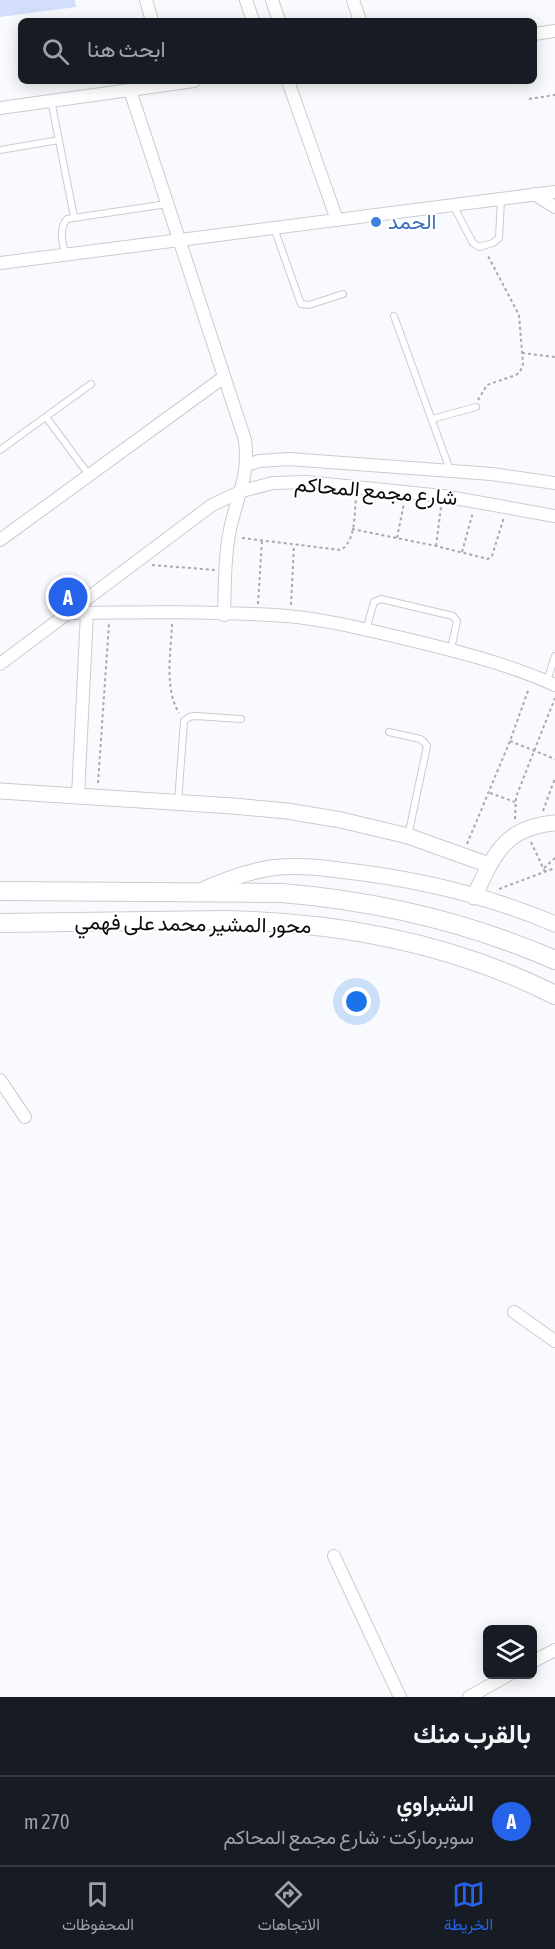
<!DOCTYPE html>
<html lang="ar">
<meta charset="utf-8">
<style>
body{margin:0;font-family:"Asap Condensed",Vazirmatn,sans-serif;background:#242831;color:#f1f3f6;direction:rtl}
.controls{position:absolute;right:18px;bottom:18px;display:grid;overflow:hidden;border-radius:9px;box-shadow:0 3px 15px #0003}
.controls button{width:54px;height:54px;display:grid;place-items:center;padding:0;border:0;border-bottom:2px solid #363941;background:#171b24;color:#f1f3f6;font:30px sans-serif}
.you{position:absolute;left:357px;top:1002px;width:21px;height:21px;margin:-15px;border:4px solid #fff;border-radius:50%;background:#1a73e8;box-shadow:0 0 0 9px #1a73e833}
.badge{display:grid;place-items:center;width:39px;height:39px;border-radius:50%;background:#2563eb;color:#fff;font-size:20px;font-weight:700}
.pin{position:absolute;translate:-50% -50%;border:3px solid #fff;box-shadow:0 2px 6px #0006}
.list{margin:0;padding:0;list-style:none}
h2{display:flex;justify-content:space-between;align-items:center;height:78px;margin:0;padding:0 24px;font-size:26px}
h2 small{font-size:20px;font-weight:400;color:#9ea1a6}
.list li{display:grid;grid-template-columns:39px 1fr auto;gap:18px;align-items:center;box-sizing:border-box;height:90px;padding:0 24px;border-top:2px solid #363941}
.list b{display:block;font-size:22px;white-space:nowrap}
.list p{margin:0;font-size:20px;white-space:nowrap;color:#9ea1a6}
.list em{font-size:20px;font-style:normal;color:#9ea1a6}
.icon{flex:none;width:33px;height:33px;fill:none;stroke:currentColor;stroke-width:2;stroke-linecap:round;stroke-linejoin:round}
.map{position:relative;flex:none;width:555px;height:1697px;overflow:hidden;direction:ltr}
.search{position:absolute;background:#171b24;box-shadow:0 3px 15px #0003;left:18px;right:18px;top:18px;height:66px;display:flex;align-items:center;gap:15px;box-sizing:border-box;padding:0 21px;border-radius:9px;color:#9ea1a6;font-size:22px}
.sheet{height:168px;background:#171b24}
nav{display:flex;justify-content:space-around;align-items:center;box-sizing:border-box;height:84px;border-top:2px solid #363941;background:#171b24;font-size:16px;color:#9ea1a6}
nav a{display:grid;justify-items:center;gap:3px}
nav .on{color:#2563eb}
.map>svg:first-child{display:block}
.green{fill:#d3defa}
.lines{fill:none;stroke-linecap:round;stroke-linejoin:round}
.service-casing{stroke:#c9ccd3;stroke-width:8}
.minor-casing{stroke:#c9ccd3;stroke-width:14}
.tertiary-casing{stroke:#c9ccd3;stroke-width:17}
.primary-casing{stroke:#c9ccd3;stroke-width:20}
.path{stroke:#a7a9ac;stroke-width:2;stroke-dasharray:3 3;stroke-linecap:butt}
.service{stroke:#fff;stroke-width:6}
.minor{stroke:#fff;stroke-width:12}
.tertiary{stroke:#fff;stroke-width:15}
.primary{stroke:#fff;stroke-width:18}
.shop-dot{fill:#3f7fe0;stroke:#fff;stroke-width:2}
.labels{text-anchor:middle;stroke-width:4.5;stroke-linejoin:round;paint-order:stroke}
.shop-label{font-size:21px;fill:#366cbe;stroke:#fff;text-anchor:start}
.street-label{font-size:21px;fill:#0a0b0d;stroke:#fff}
</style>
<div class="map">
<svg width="555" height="1697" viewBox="0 0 555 1697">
<rect width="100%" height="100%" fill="#f8fafe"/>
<polygon class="green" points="0,0 75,0 76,7 0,17"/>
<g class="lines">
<defs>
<g id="service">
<polyline points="51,100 74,217"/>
<polyline points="0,150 59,140"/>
<polyline points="453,205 473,243 479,247 493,243 499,238 501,199"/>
<polyline points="274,228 301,304 309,305 343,294"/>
<path d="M65,255C63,242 58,230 67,219L167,204"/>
<polyline points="394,316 450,470"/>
<polyline points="46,417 89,475"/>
<polyline points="432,419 476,407"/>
<polyline points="0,450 91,384"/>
<polyline points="366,630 374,602 381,599 453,616 457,621 451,649"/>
<polyline points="547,681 555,656"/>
<polyline points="389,732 420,739 424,742 427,746 408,836"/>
<polyline points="178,802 184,721 189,717 195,716 241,719"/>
</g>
<g id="minor">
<polyline points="146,0 152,21"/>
<polyline points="246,0 253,21"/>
<polyline points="272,0 279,21"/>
<polyline points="353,0 360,21"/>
<polyline points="534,34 555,31"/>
<polyline points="288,81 337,220"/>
<path d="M130,90L245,440C250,479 235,499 229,535C224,561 225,589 224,615"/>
<polyline points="0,108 194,81"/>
<polyline points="534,194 555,207"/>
<polyline points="0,263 555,192"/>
<polyline points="247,465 259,461 289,459 492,474 555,483"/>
<polyline points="0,540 224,377"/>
<path d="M68,613C141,612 215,611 287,616C322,619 359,628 394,636C448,649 504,662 555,685"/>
<polyline points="0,664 212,505 242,491 273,483 306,482 443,496 555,516"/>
<polyline points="78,796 87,613"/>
<polyline points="0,1080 25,1117"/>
<polyline points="514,1312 555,1341"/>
<polyline points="334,1556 400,1697"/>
<polyline points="532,1662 555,1650"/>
<polyline points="469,1697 510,1674"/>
</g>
<g id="tertiary">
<polyline points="0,791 233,806 287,811 341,820 408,836 489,865"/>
<path d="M198,892C222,881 245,872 271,868C293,865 317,867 339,870C412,878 487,895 555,924"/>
<path d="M474,897C494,855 504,827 555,823"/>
</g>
<g id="primary">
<path d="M0,891L282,893C377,901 468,922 555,960"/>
<path d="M0,923L225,920C339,922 452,943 555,995"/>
</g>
</defs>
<use href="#service" class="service-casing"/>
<use href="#minor" class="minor-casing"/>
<use href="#tertiary" class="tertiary-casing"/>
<use href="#primary" class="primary-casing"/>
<g class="path">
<polyline points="529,99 555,95"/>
<polyline points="522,353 555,357"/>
<polyline points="478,400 487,385 516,375 520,372 523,364 519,315 487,254"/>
<polyline points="352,529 436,546 488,559 492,556 504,517"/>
<path d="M242,538L341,550C356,540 354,515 356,499"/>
<polyline points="397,538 404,503"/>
<polyline points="436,546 441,507"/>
<polyline points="462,552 473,512"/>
<polyline points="152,565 215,570"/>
<polyline points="258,604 262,541"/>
<polyline points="291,605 294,545"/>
<path d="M172,624C171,652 164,688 179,713"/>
<polyline points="510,741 555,759"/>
<polyline points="98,783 109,624"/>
<polyline points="490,793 515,802"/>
<polyline points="543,811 555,778"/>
<polyline points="515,819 516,797 555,698"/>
<polyline points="531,842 545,872"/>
<polyline points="467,844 510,741 529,688"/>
<polyline points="544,868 555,858"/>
<polyline points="499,889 555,868"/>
</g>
<use href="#service" class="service"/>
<use href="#minor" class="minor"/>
<use href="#tertiary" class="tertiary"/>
<use href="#primary" class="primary"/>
</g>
<circle class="shop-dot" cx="376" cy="222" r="6"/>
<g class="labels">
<g class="shop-label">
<text x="388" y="229">الحمد</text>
</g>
<g class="street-label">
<text transform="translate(376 491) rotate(5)" y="7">شارع مجمع المحاكم</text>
<text transform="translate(193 924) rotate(1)" y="7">محور المشير محمد على فهمي</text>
</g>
</g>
</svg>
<div class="controls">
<button><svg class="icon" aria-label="layers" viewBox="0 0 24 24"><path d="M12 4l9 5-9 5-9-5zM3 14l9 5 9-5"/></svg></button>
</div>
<div class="you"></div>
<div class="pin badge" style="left:68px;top:597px">A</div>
<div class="search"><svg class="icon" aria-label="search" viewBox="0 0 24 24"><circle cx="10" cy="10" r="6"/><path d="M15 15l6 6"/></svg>ابحث هنا</div>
</div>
<section class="sheet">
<h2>بالقرب منك<small></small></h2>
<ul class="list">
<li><span class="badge">A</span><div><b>الشبراوي</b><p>سوبرماركت · شارع مجمع المحاكم</p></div><em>270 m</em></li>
</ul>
</section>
<nav>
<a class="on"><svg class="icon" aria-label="map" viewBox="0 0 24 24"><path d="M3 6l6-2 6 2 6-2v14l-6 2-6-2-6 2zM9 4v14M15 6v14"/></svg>الخريطة</a>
<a><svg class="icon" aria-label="directions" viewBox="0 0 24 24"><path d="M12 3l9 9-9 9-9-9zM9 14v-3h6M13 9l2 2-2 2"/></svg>الاتجاهات</a>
<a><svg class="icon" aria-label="saved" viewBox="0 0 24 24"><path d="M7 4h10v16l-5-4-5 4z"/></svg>المحفوظات</a>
</nav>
